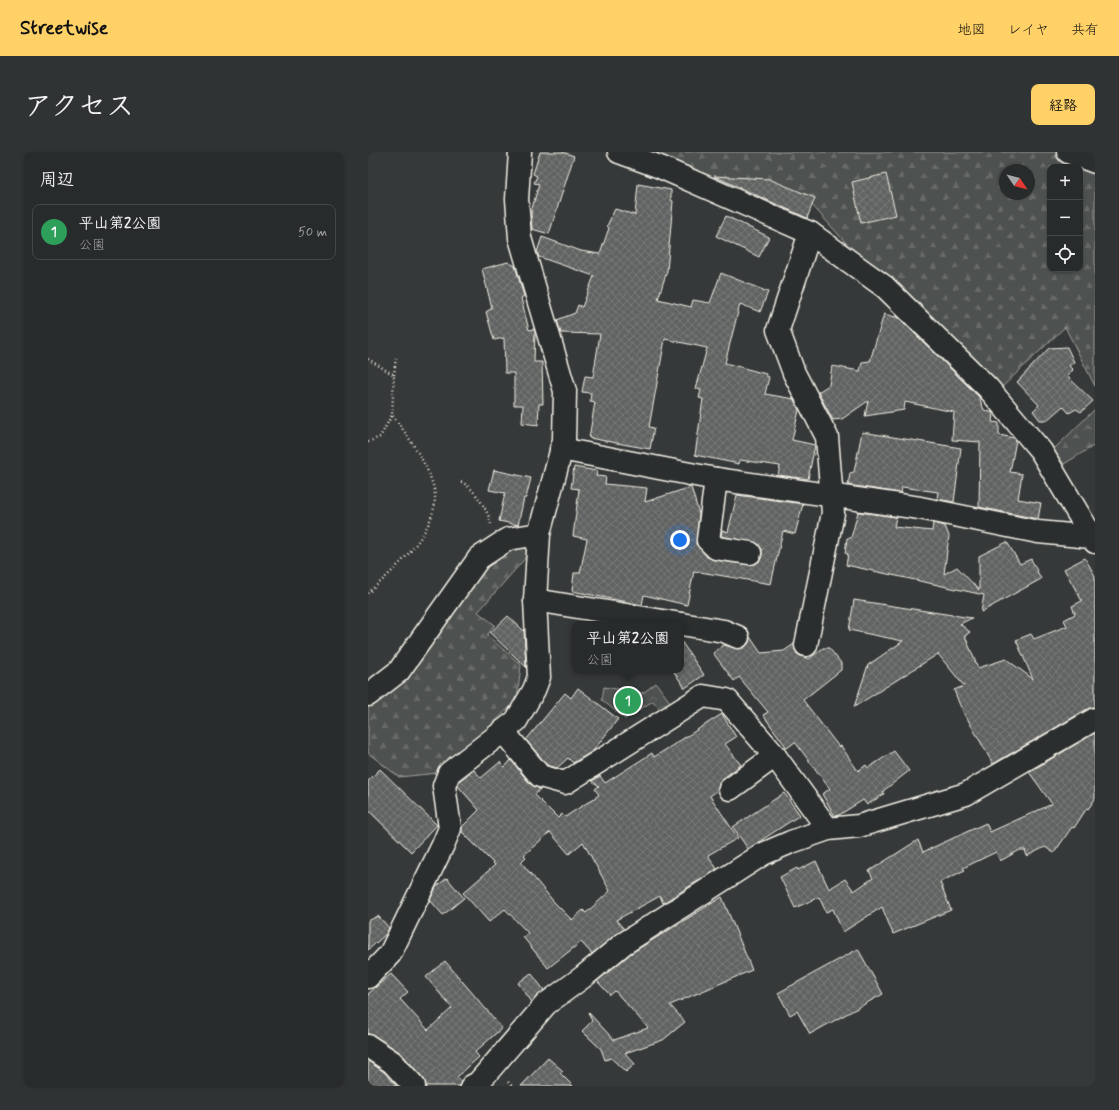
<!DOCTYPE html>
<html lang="ja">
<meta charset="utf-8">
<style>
body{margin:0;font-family:Mynerve,"Klee One",sans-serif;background:#303333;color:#f1f3f6}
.controls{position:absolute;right:12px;top:12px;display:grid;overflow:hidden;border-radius:8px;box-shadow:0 1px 3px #0004}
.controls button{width:36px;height:36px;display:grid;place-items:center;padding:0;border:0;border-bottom:1px solid #444747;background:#282b2b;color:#f1f3f6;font:20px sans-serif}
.compass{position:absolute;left:631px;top:12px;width:36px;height:36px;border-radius:50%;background:#282b2b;box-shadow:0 1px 3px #0004;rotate:125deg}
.you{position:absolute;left:312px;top:388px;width:14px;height:14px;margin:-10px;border:3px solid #fff;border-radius:50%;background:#1a73e8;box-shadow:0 0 0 6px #1a73e833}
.badge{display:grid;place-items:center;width:26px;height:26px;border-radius:50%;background:#ffd166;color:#fff;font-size:13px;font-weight:700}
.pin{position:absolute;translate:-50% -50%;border:2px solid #fff;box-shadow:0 1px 4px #0006}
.popup{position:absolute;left:204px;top:469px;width:112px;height:52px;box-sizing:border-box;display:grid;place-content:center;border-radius:8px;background:#282b2b;filter:drop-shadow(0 1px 3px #0005);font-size:13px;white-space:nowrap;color:#a5a7a9}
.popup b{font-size:15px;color:#f1f3f6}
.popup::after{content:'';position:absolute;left:50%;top:100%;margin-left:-8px;border:8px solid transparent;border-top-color:#282b2b}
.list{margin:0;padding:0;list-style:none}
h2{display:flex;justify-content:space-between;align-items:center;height:52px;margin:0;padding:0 16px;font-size:17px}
h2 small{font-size:13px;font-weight:400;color:#a5a7a9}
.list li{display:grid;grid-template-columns:26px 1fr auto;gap:12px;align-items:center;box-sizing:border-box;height:56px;margin:0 8px 8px;padding:0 8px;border:1px solid #444747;border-radius:8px}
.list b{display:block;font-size:15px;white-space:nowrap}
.list p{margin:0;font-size:13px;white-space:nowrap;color:#a5a7a9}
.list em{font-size:13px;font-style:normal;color:#a5a7a9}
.icon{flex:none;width:22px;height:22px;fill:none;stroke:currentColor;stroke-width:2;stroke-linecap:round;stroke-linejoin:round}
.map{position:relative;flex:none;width:727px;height:934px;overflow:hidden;border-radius:8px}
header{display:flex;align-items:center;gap:24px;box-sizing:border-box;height:56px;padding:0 20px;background:#ffd166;color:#111}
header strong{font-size:19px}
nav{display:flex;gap:22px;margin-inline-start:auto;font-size:14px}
.intro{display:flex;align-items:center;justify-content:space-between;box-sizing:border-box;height:96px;padding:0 24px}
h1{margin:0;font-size:28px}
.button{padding:10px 18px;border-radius:8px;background:#ffd166;color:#111;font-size:14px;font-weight:700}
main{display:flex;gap:24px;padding:0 24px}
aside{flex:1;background:#282b2b;border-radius:8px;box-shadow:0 1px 3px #0004}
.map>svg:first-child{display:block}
.forest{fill:url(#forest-firs);stroke:#a1a19c;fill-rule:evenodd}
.park{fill:url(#park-crowns);stroke:#a1a19c}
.building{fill:url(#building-cross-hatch);stroke:#f4f1e8;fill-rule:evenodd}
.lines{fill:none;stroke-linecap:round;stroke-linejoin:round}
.minor-casing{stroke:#f4f1e8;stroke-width:25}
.path{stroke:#f4f1e8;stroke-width:2.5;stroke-dasharray:1 3;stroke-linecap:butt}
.minor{stroke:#2a2d2e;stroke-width:22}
</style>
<header>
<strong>Streetwise</strong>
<nav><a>地図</a><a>レイヤ</a><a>共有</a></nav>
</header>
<div class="intro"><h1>アクセス</h1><a class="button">経路</a></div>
<main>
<aside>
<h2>周辺<small></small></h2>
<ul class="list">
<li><span class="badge" style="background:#2e9e5b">1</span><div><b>平山第2公園</b><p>公園</p></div><em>50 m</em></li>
</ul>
</aside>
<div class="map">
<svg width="727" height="934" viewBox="0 0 727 934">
<defs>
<pattern id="forest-firs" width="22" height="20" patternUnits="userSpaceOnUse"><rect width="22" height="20" fill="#4e514f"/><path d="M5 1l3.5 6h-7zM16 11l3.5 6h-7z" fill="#686a68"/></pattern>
<pattern id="park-crowns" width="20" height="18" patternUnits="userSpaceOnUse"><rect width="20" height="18" fill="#4e514f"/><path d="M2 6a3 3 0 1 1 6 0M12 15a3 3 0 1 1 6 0" fill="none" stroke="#686a68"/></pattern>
<pattern id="building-cross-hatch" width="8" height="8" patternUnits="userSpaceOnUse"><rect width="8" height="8" fill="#616362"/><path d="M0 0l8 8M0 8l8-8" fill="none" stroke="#787a78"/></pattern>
</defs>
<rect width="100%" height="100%" fill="#363939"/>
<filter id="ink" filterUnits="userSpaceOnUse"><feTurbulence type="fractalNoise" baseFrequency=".025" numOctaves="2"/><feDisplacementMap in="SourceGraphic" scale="8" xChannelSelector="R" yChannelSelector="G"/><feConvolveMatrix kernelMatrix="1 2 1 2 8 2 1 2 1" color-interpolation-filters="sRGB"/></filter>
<g filter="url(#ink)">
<g class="forest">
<path d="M262,0H727V234L697,175L633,236L550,151L480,93L434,42L337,24ZM682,15H712V117H682ZM637,18H661V42H637Z"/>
<polygon points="727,257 727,293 696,312 685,298"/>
<polygon points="156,393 160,403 110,460 127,473 119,483 153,513 149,548 114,582 70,621 31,625 0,601 0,552 76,471 131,399"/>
</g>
<polygon class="park" points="288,531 302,550 292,558 285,549 257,567 234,548 236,535 275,541"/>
<g class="building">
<polygon points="172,0 195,0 206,4 181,82 164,77 163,60 171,32 166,31 169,24 165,22"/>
<polygon points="518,22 528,63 493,71 484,30"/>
<polygon points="346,24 401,27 447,46 439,66"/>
<polygon points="270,32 303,38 303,48 305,49 299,119 290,147 323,155 325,148 342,151 353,121 400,140 392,160 372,152 357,211 398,222 398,224 401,225 397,242 426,247 431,258 424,288 447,293 440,327 410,323 412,314 372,308 371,312 327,303 335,247 331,246 333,238 328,237 339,196 297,187 281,275 286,276 282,297 221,286 227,250 222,249 223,241 214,240 217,224 225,225 232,182 193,181 189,168 207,161 210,153 214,155 226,124 171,105 169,100 174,85 213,99 232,102 241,76 239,74 247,57 267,63"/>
<polygon points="358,64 401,85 391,105 348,84"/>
<polygon points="140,110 147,114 156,144 153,146 161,178 166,177 167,180 166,210 174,210 175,252 171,252 170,273 154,271 155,253 146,253 146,221 137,221 136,186 126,188 118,160 124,156 114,117"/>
<polygon points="516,162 531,166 611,245 616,258 625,261 624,270 631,271 631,283 646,286 648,288 642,320 654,322 650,347 673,351 670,367 611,355 612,290 584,288 586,260 537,250 536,258 497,264 500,249 474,267 465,268 450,240 461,233 464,214 492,219 494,210 502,209"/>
<polygon points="699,195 706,210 701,214 705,218 699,224 725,249 713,260 708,257 701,261 695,254 679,268 672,268 665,259 671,253 649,230 681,196"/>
<polygon points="494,280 593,296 586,350 569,347 570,340 534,335 533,341 480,333 482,321 486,320"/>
<polygon points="206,315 229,319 228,324 238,325 237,332 279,336 277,350 323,335 331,362 328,392 339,405 346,408 381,413 387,412 392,409 394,403 394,397 389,391 353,384 354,378 360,380 369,343 435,352 427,382 415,379 403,432 326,419 319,453 276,443 274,453 204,439 206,421 212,421 219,387 205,384 211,337 203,336"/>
<polygon points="126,318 163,326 158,346 156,346 150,373 131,369 137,341 121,338"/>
<polygon points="490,360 528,365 526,375 564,379 565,371 577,374 581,384 576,422 589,415 611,438 611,404 639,390 652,412 663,407 673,427 613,460 616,443 478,413 480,402 477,401 479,386 483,386"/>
<polygon points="717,406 727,424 727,555 721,556 625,612 599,566 598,566 591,551 586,538 596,534 570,502 486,555 500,513 535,489 481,478 486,448 604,466 592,472 602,480 597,484 610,516 638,507 665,527 648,488 663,482 666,487 699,474 696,468 707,462 704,454 714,449 696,417"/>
<polygon points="140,464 156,479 158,515 122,481"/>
<polygon points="382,485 393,501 416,499 426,492 429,502 441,507 455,496 461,496 473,511 473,518 435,548 471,595 473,594 490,619 498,613 500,616 526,599 541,619 515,639 516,642 499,653 495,648 471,663 467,664 454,642 462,637 427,590 419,596 395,563 400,560 371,525 366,529 345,501 356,493 371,497 377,495 381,490"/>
<polygon points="313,489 336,523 317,536 306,520 313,518"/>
<polygon points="210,536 250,567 225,599 205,611 200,606 189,616 179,613 158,588 197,541 203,546"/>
<path d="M354,562L368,585L357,592L373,613L354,627L351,632L350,638L342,644L370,686L340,703L349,717L295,751L292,744L248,768L256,777L224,802L213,790L180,816L155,785L160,781L137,757L121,770L95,741L127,713L94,680V675L111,658L90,634L91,629L106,618L113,626L132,610L137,615L143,608L162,632L172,637L167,643L190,666L194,662L197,665L231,643L227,637L231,634L224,629L232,624L237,631L284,601L286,605ZM182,680L201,702L215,690L242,739L218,761L215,758L204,768L186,750L153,710L158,705L156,703Z"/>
<polygon points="727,581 727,647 720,657 719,656 706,676 704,675 686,701 677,695 659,704 657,698 652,698 632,709 628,700 595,716 597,718 572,730 583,758 525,782 514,755 475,780 465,757 458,760 451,745 427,756 412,725 429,716 430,718 448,709 461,737 477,727 486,739 505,726 501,719 550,688 555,700 618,671 622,680 684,652 661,620"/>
<polygon points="12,617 69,673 43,700 0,658 0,629"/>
<polygon points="416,641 432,663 380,697 365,675"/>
<polygon points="79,726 96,746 75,763 62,748 68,735"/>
<polygon points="354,745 384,818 302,853 317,870 295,888 257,901 267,912 258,920 243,906 237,908 233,897 214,879 224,869 220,860 246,888 280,876 247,839 242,843 229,829 262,802"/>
<polygon points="10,764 21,776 18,782 0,798 0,769"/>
<polygon points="490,797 515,842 442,882 429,859 422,863 410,841"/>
<polygon points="77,809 134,876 107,900 111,905 89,925 93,930 92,934 58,934 55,926 33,901 7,884 0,882 0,842 23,822 40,840 32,847 60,878 84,856 58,825"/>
<polygon points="163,821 176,838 164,850 150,831"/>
<polygon points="180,906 195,919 192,921 205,934 153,934"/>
<polygon points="0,909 16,920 29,934 0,934"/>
</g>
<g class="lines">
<defs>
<g id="minor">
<polyline points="251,0 292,15 442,81 517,135 620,236 673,299 727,390"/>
<polyline points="700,0 727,10"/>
<polyline points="193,297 348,327 552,356 670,380 723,385"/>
<polyline points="348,327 340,388 348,396 382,401"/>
<polyline points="167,448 313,472"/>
<polyline points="313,472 356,479 370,485"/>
<polyline points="438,493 465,361 459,285 426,221 410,178 442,81"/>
<polyline points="0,543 31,519 111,406 140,387 171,382"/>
<polyline points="135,579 172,624 197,631 335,544 359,548 407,604 460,677"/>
<polyline points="362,637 407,604"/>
<polyline points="0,825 22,802 75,693 82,676 76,634 81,621 148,569 166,538 171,525 167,448 171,382 196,288 197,239 152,86 149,47 152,0"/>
<polyline points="0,894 24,910 46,934"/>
<polyline points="104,934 110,931 178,852 215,825 255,792 395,702 423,690 460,677 491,674 598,642 727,567"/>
</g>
</defs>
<use href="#minor" class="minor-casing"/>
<g class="path">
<path d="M0,207L26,223L24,263C39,282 67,322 67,346C66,383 26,418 0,441"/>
<polyline points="26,223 28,205"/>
<polyline points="0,290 12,285 24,263"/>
<path d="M93,330C105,334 121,360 123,372"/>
<polyline points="140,930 144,934"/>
</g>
<use href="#minor" class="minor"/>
</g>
</g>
</svg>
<div class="controls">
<button>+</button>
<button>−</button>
<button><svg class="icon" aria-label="locate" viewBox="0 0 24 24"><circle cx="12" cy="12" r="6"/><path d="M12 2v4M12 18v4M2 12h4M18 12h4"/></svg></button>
</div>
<svg class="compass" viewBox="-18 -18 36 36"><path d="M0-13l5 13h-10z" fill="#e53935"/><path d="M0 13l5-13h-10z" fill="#a5a7a9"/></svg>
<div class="you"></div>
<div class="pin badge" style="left:260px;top:549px;background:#2e9e5b">1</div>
<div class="popup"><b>平山第2公園</b>公園</div>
</div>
</main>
